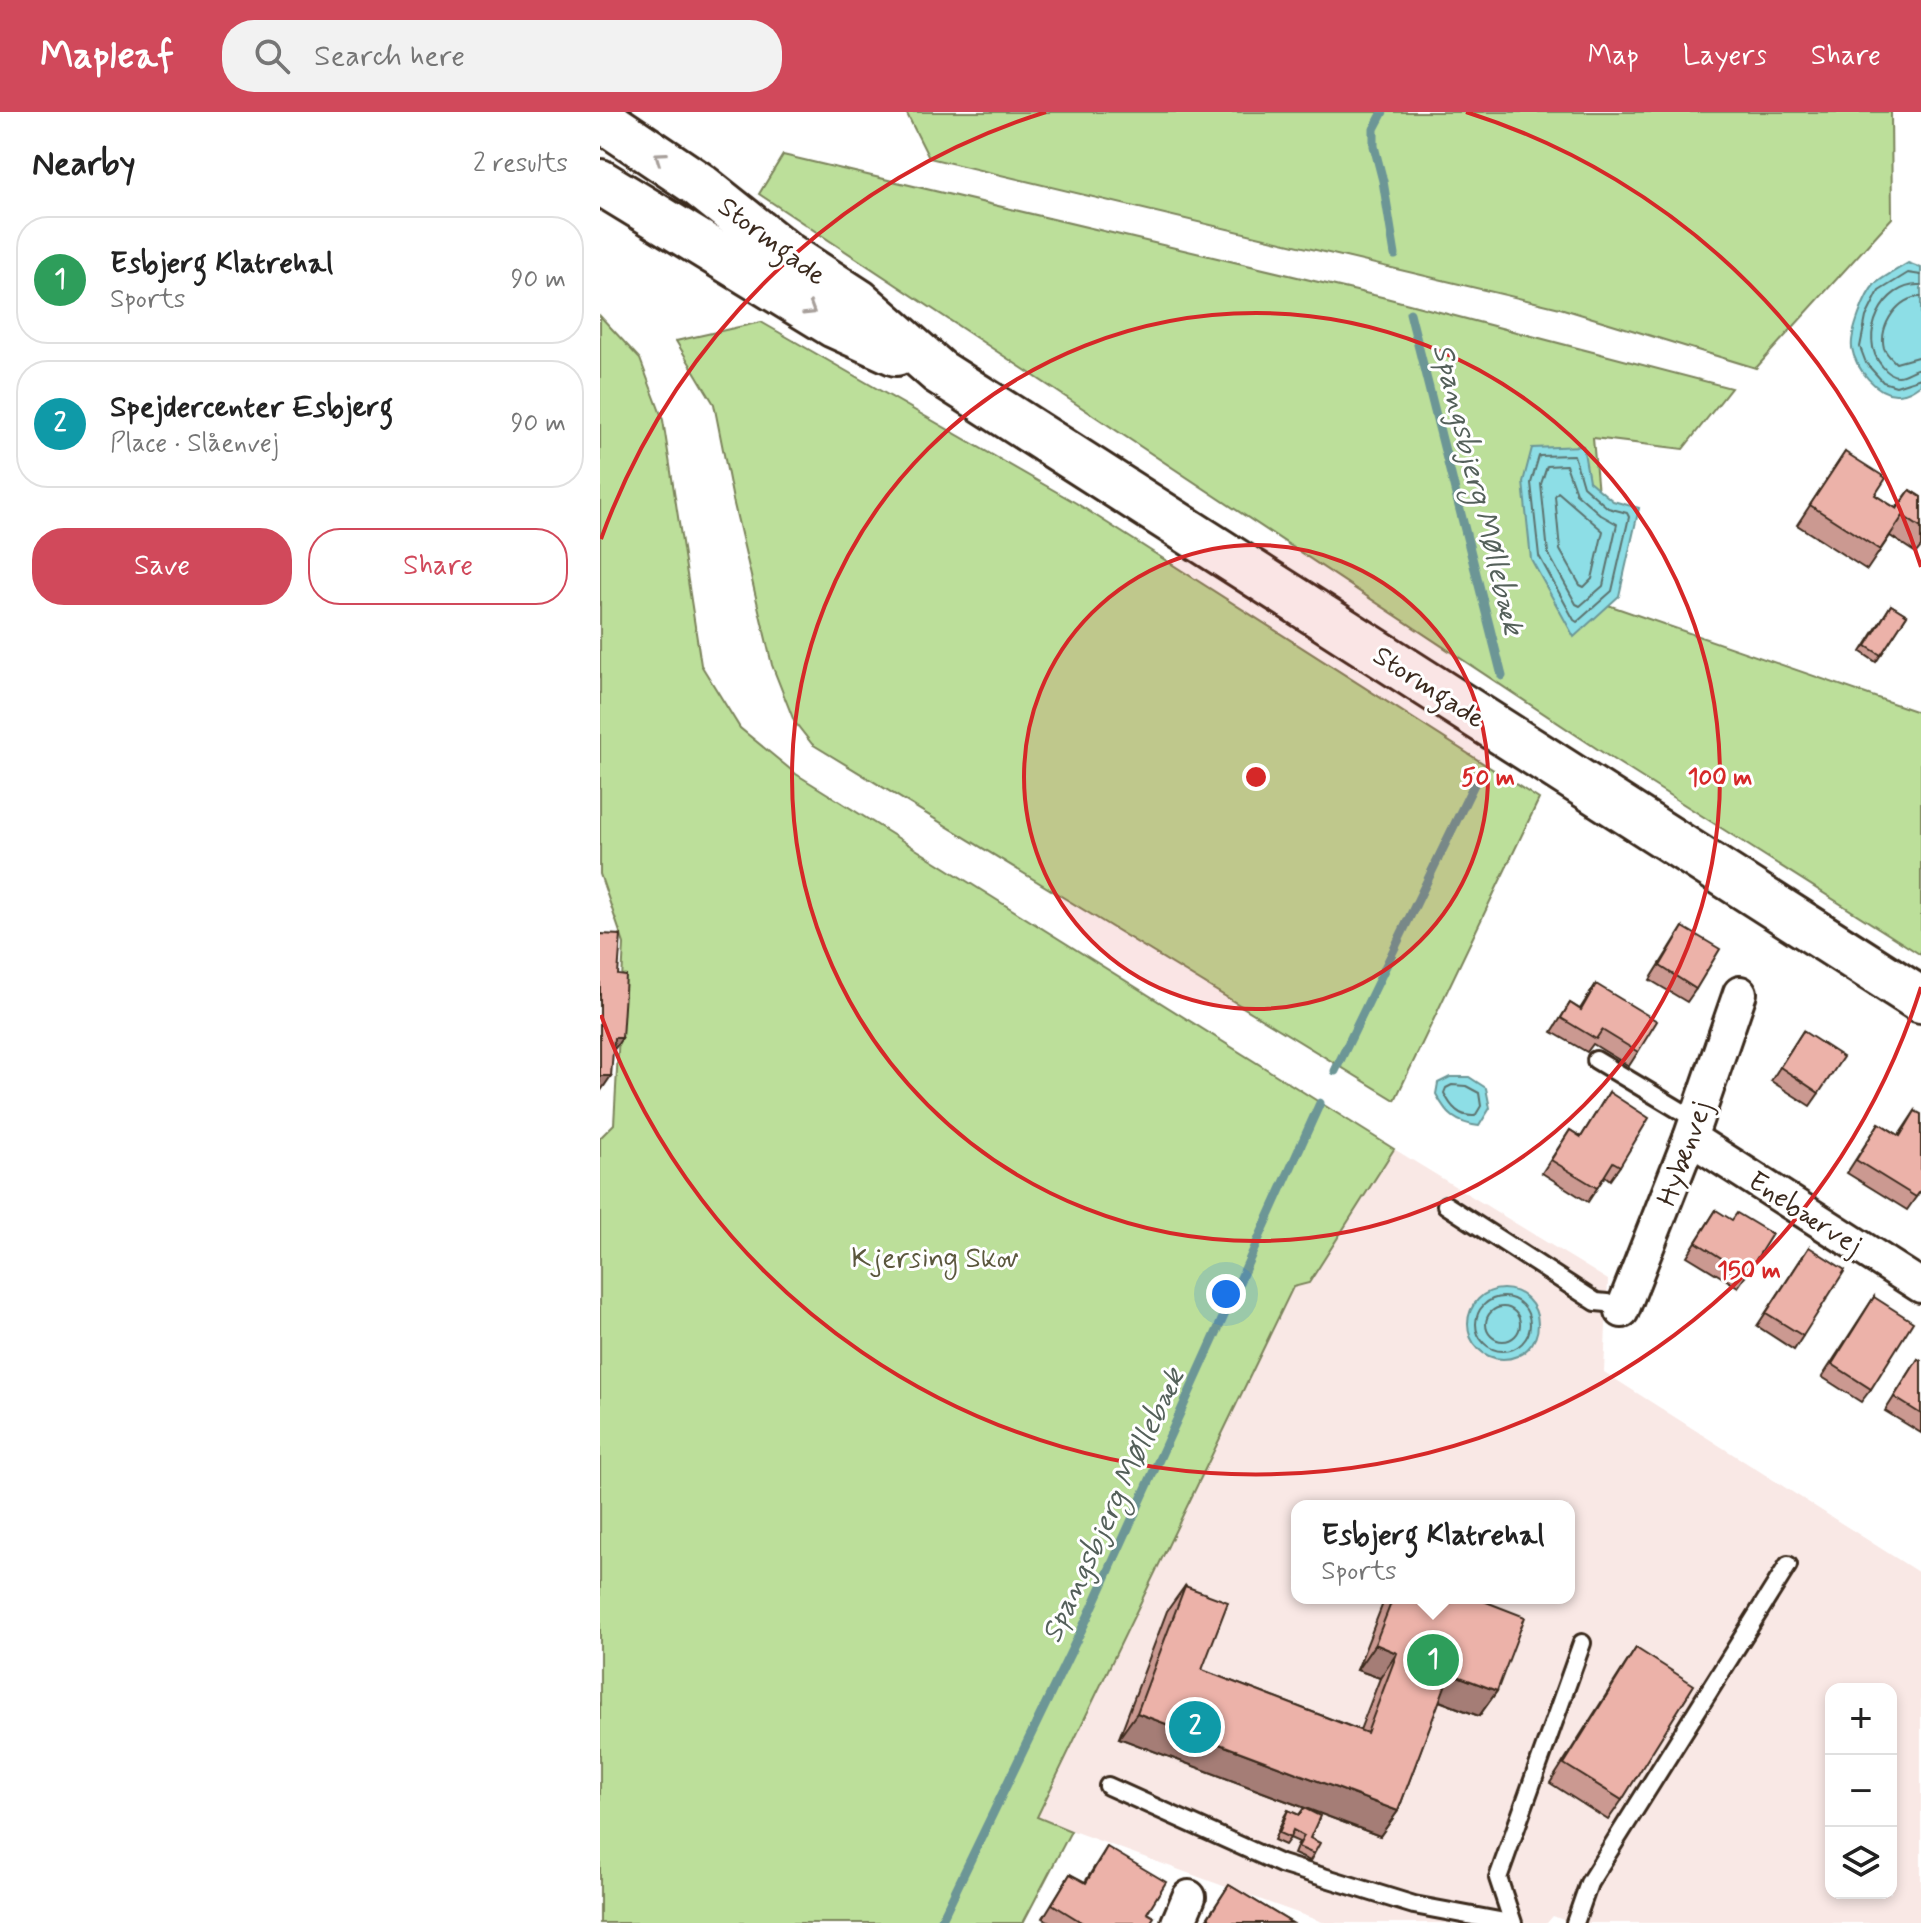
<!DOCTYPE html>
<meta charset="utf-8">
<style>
body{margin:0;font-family:Mynerve,sans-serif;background:#f2f2f2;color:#222}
.controls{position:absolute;right:24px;bottom:24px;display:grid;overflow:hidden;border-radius:16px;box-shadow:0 4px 12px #0003}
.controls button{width:72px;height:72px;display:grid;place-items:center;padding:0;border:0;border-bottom:2px solid #e0e0e0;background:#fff;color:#222;font:40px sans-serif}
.you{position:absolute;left:626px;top:1182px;width:28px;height:28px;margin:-20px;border:6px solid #fff;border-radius:50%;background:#1a73e8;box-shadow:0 0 0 12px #1a73e833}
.badge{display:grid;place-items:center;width:52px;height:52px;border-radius:50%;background:#d1495b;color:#fff;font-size:26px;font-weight:700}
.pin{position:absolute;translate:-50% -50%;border:4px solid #fff;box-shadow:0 2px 8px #0006}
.popup{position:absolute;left:691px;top:1388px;width:284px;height:104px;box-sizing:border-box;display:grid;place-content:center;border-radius:16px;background:#fff;filter:drop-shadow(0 2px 6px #0005);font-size:26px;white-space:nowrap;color:#767676}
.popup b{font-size:30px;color:#222}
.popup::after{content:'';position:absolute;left:50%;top:100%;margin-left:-16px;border:16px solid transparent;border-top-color:#fff}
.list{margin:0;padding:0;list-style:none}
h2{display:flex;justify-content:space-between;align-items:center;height:104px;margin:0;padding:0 32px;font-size:34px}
h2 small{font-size:26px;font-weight:400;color:#767676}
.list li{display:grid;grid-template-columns:52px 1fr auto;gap:24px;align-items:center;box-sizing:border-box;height:128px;margin:0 16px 16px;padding:0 16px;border:2px solid #e0e0e0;border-radius:32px}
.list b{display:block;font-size:30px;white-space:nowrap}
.list p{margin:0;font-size:26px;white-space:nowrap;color:#767676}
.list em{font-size:26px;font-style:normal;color:#767676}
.actions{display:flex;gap:16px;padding:24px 32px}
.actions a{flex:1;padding:18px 0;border:2px solid #d1495b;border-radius:32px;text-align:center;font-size:28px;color:#d1495b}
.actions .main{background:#d1495b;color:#fff}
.icon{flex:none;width:44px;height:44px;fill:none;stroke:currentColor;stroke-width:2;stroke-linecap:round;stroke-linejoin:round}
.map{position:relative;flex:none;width:1321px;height:1811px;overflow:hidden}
header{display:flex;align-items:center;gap:48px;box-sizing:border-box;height:112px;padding:0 40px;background:#d1495b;color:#fff}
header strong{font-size:38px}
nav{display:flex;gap:44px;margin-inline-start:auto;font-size:28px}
.search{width:560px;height:72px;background:#f2f2f2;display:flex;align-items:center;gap:20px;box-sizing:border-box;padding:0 28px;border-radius:32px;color:#767676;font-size:30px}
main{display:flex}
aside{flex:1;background:#fff}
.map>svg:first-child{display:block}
.built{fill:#f9e8e5;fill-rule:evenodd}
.green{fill:#bcdf9a;stroke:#7c845c;stroke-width:2}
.water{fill:#8ddee6;stroke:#6c9696;stroke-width:2}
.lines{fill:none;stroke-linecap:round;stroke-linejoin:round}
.shore{stroke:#5c726e;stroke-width:2}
.stream{stroke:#6c9696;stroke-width:9}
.lane-casing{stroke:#3b2a1e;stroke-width:22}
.street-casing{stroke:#3b2a1e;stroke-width:38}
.secondary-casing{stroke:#3b2a1e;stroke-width:50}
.lane{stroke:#fff;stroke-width:16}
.street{stroke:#fff;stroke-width:32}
.secondary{stroke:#fff;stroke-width:44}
.wall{fill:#cb9991;stroke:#3b2a1e;stroke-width:2}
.shaded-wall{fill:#a57d76;stroke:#3b2a1e;stroke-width:2}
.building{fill:#ecb2a9;stroke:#3b2a1e;stroke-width:2}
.oneway{stroke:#a79f9a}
.ring{fill:none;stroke:#d62828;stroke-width:4}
.labels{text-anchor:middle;stroke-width:6;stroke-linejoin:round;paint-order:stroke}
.street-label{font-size:28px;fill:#3b2a1e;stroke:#fff}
.park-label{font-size:28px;fill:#5b573d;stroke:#fff}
.water-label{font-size:30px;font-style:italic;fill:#54605a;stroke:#fff}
.centre{fill:#d62828;stroke:#fff;stroke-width:4}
.ring-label{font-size:24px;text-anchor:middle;font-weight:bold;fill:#d62828;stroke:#fff;stroke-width:6;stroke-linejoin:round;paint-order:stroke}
</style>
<header>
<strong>Mapleaf</strong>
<div class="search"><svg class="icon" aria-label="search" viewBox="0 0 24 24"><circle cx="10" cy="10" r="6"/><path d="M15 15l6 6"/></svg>Search here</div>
<nav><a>Map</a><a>Layers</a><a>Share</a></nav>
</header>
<main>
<aside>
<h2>Nearby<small>2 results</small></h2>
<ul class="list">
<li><span class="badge" style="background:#2e9e5b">1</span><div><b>Esbjerg Klatrehal</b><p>Sports</p></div><em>90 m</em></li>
<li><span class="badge" style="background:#0f9aa8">2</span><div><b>Spejdercenter Esbjerg</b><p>Place · Slåenvej</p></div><em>90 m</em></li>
</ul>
<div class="actions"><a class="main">Save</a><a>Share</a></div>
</aside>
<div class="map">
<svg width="1321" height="1811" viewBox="0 0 1321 1811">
<rect width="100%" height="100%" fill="#fff"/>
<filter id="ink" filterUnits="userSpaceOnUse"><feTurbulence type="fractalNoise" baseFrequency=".0125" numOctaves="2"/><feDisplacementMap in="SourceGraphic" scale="16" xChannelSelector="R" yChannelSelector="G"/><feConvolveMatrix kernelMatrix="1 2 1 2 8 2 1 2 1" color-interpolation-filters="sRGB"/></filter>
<g filter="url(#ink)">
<path class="built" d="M794,1037L1008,1168L1004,1260L1321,1462V1811H971L953,1804L947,1811H725L437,1706L693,1175L710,1171ZM697,1394H969V1486H697ZM1231,1577H1291V1781H1231Z"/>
<g class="green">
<polygon points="306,0 1291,0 1292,106 1156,256 960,196 329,46"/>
<polygon points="183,43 786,186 1131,276 1083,337 993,326 1008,493 1321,601 1321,843 1014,648 159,82"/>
<polygon points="0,204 40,247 63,308 101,553 140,616 196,662 794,1037 709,1171 693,1175 437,1705 471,1719 423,1811 0,1811 0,1026 14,1012 24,832 0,762"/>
<polygon points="161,210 476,391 939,687 795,988 212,632 194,609 172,553 133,388 114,292 76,229"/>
</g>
<g class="water">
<path d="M1308,151L1321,156V272C1314,277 1307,282 1298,282C1277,284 1255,255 1252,236C1250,222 1265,182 1275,172C1284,164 1297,158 1308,151Z"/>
<polygon points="983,334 989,369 1013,389 1039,396 1019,484 974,525 931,447 923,370 932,336"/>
<path d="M850,965H869L886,976L890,996L879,1014C856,1011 847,1003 836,982L838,971Z"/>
<circle cx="903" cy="1212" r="35"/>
</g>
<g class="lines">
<g class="shore">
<polyline points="1321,163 1308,161 1279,179 1266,205 1260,235 1266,251 1283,270 1296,274 1321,266"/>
<path d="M1321,173C1283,170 1257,225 1282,254C1286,259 1291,264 1298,264C1306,264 1312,257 1321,256"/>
<path d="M1321,185C1299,184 1278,214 1284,236C1286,242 1292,247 1296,251L1321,244"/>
<polygon points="974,343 983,374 1008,396 1027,401 1029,405 1012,479 977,510 974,508 939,444 931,371 939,344"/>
<polygon points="966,353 976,381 1001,403 1017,412 1003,474 980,494 976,492 948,441 941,372 947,354"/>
<polygon points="958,380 1003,419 992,467 984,475 980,473 960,438 955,384"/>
<path d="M852,973L866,974L879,981L881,994L875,1004C859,1005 851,995 844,981L846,976Z"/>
<circle cx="903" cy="1212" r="27"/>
<circle cx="903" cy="1212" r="17"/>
</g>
<g class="stream">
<polyline points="783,0 774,17 774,34 783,69 795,143"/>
<polyline points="810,201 902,564"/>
<polyline points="735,959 880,660"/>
<polyline points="340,1811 492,1496 720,991"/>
</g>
<defs>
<g id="lane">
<polyline points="996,948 1096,1008"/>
<polyline points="846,1093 996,1190 1007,1191 1022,1199"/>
<polyline points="508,1674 681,1752 814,1793 910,1811"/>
<polyline points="913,1811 898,1766 982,1531"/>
<polyline points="975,1811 989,1771 1188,1453"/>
</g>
<g id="street">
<polyline points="1090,1026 1321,1174"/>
<polyline points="1022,1199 1090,1026 1140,881"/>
<polyline points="578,1811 589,1785"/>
</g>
<g id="secondary">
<polyline points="0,6 98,72 187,143 259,190 339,260 1321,888"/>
<polyline points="0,70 234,213 296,241"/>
</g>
</defs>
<use href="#lane" class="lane-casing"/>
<use href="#street" class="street-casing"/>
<use href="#secondary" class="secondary-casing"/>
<use href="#lane" class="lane"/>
<use href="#street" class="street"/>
<use href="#secondary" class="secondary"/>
</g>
<g class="wall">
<polygon points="1245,340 1275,383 1296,396 1310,378 1321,385 1321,435 1316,441 1290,424 1267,458 1197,413"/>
<polygon points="1291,493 1307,503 1276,550 1261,540"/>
<polygon points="1083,815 1096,877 1087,890 1050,868"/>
<polygon points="996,872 1038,940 1029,954 993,932 987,940 952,920 970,891 980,897"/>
<polygon points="1203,919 1219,981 1210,994 1171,969"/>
<polygon points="1009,980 1020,1054 1010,1068 1005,1064 988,1090 942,1061 970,1018 981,1025"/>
<polygon points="1315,999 1321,1078 1307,1098 1247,1061 1279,1011 1299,1023"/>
<polygon points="1116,1098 1147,1162 1138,1175 1087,1144"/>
<polygon points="1209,1135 1203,1224 1194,1238 1157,1214"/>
<polygon points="1274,1185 1271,1277 1261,1290 1222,1265"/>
<polygon points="1318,1247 1321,1249 1321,1321 1285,1299"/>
<polygon points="585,1474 602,1558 760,1618 780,1566 757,1558 785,1486 876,1486 897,1579 879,1604 839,1589 798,1699 780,1724 519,1626 567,1499"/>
<polygon points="1036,1536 1022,1688 1008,1708 950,1671 1023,1556"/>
<polygon points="704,1696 714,1742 710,1749 694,1742 699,1730 690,1726 685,1733 674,1728 684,1705 688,1698 699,1703"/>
<polygon points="507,1735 547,1801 550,1811 452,1811 443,1806 470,1762 485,1770"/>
<polygon points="629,1773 692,1811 604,1811"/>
</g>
<g class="shaded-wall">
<polygon points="14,926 22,926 0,958"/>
<polygon points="0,964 11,964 0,980"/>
<polygon points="775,1532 797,1541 780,1566 757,1558"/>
<polygon points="850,1561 897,1579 879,1604 832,1586"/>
<polygon points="537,1601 798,1699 780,1724 519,1626"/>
</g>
<g class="building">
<polygon points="1245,340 1286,366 1275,383 1297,397 1310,378 1321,385 1321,416 1303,404 1280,438 1210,393"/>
<polygon points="1291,493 1307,503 1281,543 1266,534"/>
<polygon points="1083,815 1120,837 1096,877 1060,854"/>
<polygon points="0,822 21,823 18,863 26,864 22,926 14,926 11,964 0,964"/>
<polygon points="996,872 1057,909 1038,940 1002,918 996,927 961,906 970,891 981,898"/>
<polygon points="1203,919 1243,945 1219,981 1180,955"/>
<polygon points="1009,980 1049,1006 1020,1054 1013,1050 997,1076 951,1048 970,1018 981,1025"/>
<polygon points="1315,999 1321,1002 1321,1078 1316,1085 1256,1048 1279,1011 1300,1024"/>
<polygon points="1116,1098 1132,1108 1137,1101 1172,1122 1147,1162 1096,1130"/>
<polygon points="1209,1135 1245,1158 1203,1224 1166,1201"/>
<polygon points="1274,1185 1313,1210 1271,1277 1232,1252"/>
<polygon points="1318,1247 1321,1249 1321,1302 1294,1285"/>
<polygon points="585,1474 628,1490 602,1558 767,1621 797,1541 775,1532 793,1486 876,1486 925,1505 897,1579 850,1561 798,1699 537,1601"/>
<polygon points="1036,1536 1094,1573 1022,1688 964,1652"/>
<polygon points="704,1696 720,1704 710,1726 720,1731 714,1742 698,1735 704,1724 693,1718 690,1726 679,1721 688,1698 699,1703"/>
<polygon points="507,1735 566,1770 547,1801 554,1805 550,1811 483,1811 452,1792 470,1762 486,1771"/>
<polygon points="629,1773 692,1811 616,1811 608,1806"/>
</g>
<defs><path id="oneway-chevron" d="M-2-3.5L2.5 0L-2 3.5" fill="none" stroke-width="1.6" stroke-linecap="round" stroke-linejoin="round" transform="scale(2)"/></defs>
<g class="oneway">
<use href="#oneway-chevron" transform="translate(60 45) rotate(-145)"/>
<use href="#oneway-chevron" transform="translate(210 198) rotate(32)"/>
</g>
</g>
<circle cx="656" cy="665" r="232" fill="#d62828" fill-opacity=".12"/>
<g class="ring">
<circle cx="656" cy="665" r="232"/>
<circle cx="656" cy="665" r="464"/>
<path d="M1321 875A697 697 0 0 1 1 903M1 427A697 697 0 0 1 446 0M866 0A697 697 0 0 1 1321 455"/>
</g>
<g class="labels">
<g class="street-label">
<text transform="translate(173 128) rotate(37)" y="10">Stormgade</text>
<text transform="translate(830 574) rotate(33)" y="10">Stormgade</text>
<text transform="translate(1083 1041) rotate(-70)" y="10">Hybenvej</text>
<text transform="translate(1206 1100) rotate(33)" y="10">Enebærvej</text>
</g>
<g class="park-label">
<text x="335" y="1155">Kjersing Skov</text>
</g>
<g class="water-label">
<text transform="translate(879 377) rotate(76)" y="10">Spangsbjerg Møllebæk</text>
<text transform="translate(512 1393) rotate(-65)" y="10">Spangsbjerg Møllebæk</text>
</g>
</g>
<circle cx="656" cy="665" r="12" class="centre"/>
<g class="ring-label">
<text x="888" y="673">50 m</text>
<text x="1120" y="673">100 m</text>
<text x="1149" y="1166">150 m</text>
</g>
</svg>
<div class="controls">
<button>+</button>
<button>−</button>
<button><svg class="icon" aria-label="layers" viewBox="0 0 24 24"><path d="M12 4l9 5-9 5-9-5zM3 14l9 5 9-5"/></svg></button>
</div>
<div class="you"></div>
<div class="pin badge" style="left:833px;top:1548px;background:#2e9e5b">1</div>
<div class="popup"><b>Esbjerg Klatrehal</b>Sports</div>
<div class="pin badge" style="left:595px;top:1615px;background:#0f9aa8">2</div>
</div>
</main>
